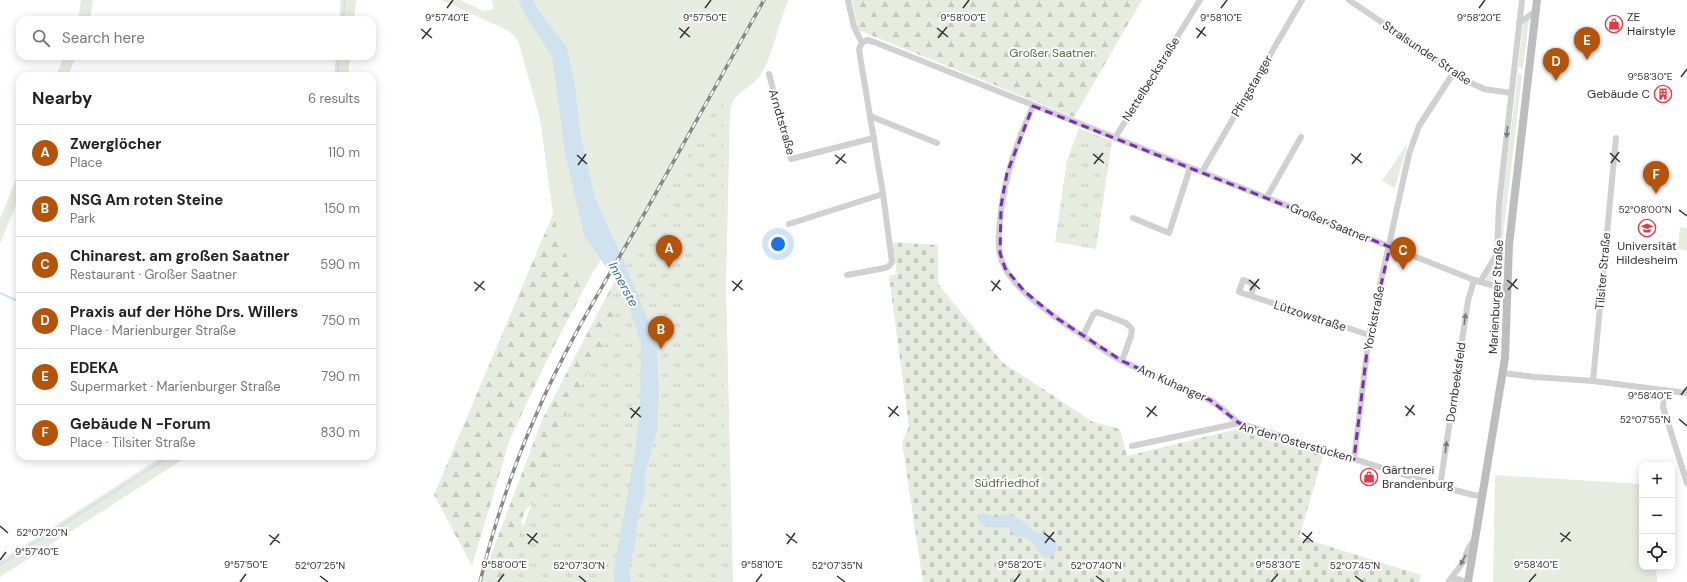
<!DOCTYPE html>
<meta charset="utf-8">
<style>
body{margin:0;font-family:"DM Sans",sans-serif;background:#f6f6f6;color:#222}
.controls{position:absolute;right:12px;bottom:12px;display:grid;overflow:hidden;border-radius:8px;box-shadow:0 2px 10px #0003}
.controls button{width:36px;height:36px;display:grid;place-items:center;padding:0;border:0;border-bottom:1px solid #e0e0e0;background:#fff;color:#222;font:20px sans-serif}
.you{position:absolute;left:778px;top:244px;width:14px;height:14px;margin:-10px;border:3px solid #fff;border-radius:50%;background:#1a73e8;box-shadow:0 0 0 6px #1a73e833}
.badge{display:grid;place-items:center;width:26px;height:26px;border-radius:50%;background:#b45309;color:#fff;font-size:13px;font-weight:700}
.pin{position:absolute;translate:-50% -33px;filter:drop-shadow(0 1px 2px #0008)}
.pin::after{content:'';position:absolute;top:21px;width:14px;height:12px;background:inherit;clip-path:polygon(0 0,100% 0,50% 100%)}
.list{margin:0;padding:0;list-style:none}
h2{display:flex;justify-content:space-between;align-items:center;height:52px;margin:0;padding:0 16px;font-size:17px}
h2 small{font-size:13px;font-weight:400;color:#767676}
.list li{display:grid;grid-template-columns:26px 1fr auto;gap:12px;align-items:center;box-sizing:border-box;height:56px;padding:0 16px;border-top:1px solid #e0e0e0}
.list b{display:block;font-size:15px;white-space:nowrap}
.list p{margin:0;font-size:13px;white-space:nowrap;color:#767676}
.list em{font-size:13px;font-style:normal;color:#767676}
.icon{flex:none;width:22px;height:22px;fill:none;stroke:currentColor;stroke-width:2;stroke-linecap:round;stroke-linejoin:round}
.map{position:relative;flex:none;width:1687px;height:582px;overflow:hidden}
.search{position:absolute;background:#fff;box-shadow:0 2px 10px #0003;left:16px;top:16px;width:360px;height:44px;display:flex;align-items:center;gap:10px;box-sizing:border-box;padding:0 14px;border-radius:12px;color:#767676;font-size:15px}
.panel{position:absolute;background:#fff;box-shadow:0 2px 10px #0003;left:16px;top:72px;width:360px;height:388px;border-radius:12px}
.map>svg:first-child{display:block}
.grass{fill:#e6ecdf}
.forest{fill:url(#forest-firs)}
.cemetery{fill:url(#cemetery-stones)}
.park{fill:url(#park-tufts)}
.water{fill:#cfe2ee}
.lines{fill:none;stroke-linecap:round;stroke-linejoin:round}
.stream{stroke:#cfe2ee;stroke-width:2}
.street{stroke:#d0d0d0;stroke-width:6}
.secondary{stroke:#bdbdbd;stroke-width:8}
.rail-casing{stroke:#888;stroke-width:3.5}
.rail{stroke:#fff;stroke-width:2;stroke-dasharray:6;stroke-linecap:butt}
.oneway{fill:#7a7a7a}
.marked{fill:none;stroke:#7b2cbf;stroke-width:3;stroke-dasharray:8 5;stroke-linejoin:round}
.ticks{fill:none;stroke:#333;stroke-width:1.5}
.labels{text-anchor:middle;stroke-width:4;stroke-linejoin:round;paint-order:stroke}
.poi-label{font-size:12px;fill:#333;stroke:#fff;text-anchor:start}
.park-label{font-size:12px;fill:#56703f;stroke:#fff}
.street-label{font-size:12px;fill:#333;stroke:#fff}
.water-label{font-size:13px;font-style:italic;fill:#3f7597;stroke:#fff}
.ticks-label{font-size:10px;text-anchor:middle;fill:#333;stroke:#fff;stroke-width:4;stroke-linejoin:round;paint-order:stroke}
</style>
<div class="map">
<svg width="1687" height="582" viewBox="0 0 1687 582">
<defs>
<pattern id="forest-firs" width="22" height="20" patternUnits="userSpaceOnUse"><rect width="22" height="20" fill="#e6ecdf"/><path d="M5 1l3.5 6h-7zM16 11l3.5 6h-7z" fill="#c6cbc0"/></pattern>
<pattern id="cemetery-stones" width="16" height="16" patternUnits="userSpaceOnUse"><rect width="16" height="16" fill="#e6ecdf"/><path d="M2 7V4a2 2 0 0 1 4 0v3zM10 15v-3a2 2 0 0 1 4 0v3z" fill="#c6cbc0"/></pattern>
<pattern id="park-tufts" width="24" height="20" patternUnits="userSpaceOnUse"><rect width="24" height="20" fill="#e6ecdf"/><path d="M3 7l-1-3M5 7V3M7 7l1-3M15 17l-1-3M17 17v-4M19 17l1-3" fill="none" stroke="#c6cbc0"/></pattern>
</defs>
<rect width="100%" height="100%" fill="#fff"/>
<g class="grass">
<polygon points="81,0 93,0 90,20 78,20"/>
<polygon points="341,0 356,0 354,20 339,20"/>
<polygon points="441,0 460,0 484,11 494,9 492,0 518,0 523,12 552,57 565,154 584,236 601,259 588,281 569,261 562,245 553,214 540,119 518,40 509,31"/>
<path d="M533,0H789C777,23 775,52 761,74C752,89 732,92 730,110L726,286L733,582H631L624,261L595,197L581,136L575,85L567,47L546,20Z"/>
<polygon points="1529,19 1523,68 1518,67 1523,24"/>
<polygon points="64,56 76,56 68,76 56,76"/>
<polygon points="336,56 350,56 348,76 334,76"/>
<polygon points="1518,73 1522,75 1499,270 1496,280 1488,281 1486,279 1486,276 1500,253 1502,205"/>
<polygon points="1408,142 1395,188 1382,181"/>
<polygon points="20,169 20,195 0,244 0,219"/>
<polygon points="1680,227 1687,228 1687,251 1678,249"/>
<polygon points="163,456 188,456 0,577 0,561"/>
<polygon points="1495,475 1642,484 1642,567 1656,567 1657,582 1493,582"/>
</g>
<g class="forest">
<polygon points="852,0 1142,0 1074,117 858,30"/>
<polygon points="553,214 562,245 569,261 588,281 548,358 510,439 472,566 434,495"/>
<path d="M615,280L628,305L548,500C531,503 525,505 521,523L546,552L562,582H481L542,420Z"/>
</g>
<polygon class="cemetery" points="892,242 938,245 938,284 1002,362 1093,422 1120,429 1127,456 1237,429 1324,453 1299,537 1421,575 1419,582 923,582 902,442 909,427 889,276 897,274"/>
<g class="park">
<polygon points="723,92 723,204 719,300 726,454 729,582 508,582 515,550 564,417 616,320 608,297 643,239"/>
<polygon points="1079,128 1112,141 1096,249 1055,242 1067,161"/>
</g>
<g class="water">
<polygon points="518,0 533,0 546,20 567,47 575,85 581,136 595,197 624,261 656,341 659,393 657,429 645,474 645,494 638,516 635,544 629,570 631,582 614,582 615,563 636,448 640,405 641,342 628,305 612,275 584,236 565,154 552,57 523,12"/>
<path d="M983,513L997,517L1010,514L1024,522L1036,533H1045L1052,536L1057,544L1056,551L1052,556L1044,558C1033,546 1033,535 1015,537L1009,528C1001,527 973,531 979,514Z"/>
</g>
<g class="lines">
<g class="stream">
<polyline points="343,20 345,0"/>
<polyline points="337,76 339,56"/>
<polyline points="0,293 20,302"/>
<polyline points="29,546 170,456"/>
<polyline points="0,565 22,551"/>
</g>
<g class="street">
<polyline points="848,0 854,27 862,43"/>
<polyline points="1349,0 1471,83 1484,89 1511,93"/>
<polyline points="1519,23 1536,11"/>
<polyline points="862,43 867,40 874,42 1474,280 1495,286 1507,286"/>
<polyline points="769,74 791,159 874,138"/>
<path d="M1033,106C1016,143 1003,180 1000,221C998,237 997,253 1005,268C1017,292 1055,317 1077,332C1092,341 1107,354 1122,361C1150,375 1180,384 1208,399C1219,405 1229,415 1239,423"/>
<polyline points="870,116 937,143"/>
<polyline points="1115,138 1200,0"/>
<polyline points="1202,172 1302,0"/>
<polyline points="1267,197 1301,137"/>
<polyline points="1133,218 1169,233 1190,168"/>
<polyline points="789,224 883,194"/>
<polyline points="847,275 885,268 889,266 892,262 883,194 861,62 859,49 862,43"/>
<polyline points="1480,282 1497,254 1499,204 1522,0"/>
<polyline points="1251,296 1254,284 1243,280 1239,292 1251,296 1369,335"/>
<polyline points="1083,336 1093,315 1097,312 1126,323 1132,329 1131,336 1122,361"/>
<polyline points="1503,373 1535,377 1593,381 1687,393"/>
<polyline points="1593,381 1616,138"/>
<polyline points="1665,390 1663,407 1687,483"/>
<polyline points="1132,446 1239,423 1440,486 1473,495 1481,496"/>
<polyline points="1354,459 1369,335 1409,154 1419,126 1454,72"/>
<polyline points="1440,486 1468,301 1474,280"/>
<polyline points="1449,581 1464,561 1468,549 1474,540"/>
<polyline points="1449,581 1458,579 1467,582"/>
</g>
<polyline class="secondary" points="1468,582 1505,358 1509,245 1537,0"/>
<defs>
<path id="rail" d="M480,582C494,525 512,469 536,415C564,349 602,287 638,225C680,150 722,75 764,0"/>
</defs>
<use href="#rail" class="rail-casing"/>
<use href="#rail" class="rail"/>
</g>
<defs><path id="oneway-solid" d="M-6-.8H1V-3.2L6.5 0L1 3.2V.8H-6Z"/></defs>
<g class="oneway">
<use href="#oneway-solid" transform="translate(1507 132) rotate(96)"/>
<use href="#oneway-solid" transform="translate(1465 319) rotate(-82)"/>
<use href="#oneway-solid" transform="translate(1446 447) rotate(-82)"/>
<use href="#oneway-solid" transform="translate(1463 560) rotate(119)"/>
</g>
<path class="marked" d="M1033,106L1390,247L1369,335L1354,459L1239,423L1210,400L1122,361L1058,319L1024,291L1005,268L1000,253L1001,206L1007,173Z"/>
<path class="ticks" d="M447,8L453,0M705,8L711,0M963,8L969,0M1221,8L1227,0M1479,8L1485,0M679,28L690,37M937,28L948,37M1196,28L1206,36M421,29L432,38M680,38L689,27M938,38L947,27M1197,38L1205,27M422,39L431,28M1681,77L1687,69M1610,153L1620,162M1093,154L1104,163M1351,154L1362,163M577,155L587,164M835,155L846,163M1611,163L1619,152M836,164L845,154M1094,164L1103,153M1352,164L1361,153M578,165L586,154M1679,210L1687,216M1249,280L1260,289M1507,280L1518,289M732,281L743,290M991,281L1001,290M474,282L485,290M1250,290L1259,279M1508,290L1517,279M475,291L484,281M733,291L742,280M992,291L1000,280M1681,395L1687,387M1405,406L1415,415M888,407L899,416M1146,407L1157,416M630,408L641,417M1406,416L1414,405M889,417L898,406M1147,417L1156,406M631,418L640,407M1679,419L1687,426M0,526L8,533M1044,533L1055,542M1302,533L1313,542M1560,533L1571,541M527,534L538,543M786,534L797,543M269,535L280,543M1561,542L1570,532M1045,543L1054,532M1303,543L1312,532M528,544L537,533M787,544L795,533M270,545L279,534M0,560L6,552M320,576L328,582M579,576L586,582M837,576L845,582M1096,576L1104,582M1355,576L1363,582M240,582L246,574M498,582L504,574M756,582L762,574M1014,582L1020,574M1271,582L1278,574M1529,582L1536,574"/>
<defs>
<symbol id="shop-ring" viewBox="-11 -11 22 22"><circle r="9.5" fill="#fff" stroke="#e63946" stroke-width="1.5"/><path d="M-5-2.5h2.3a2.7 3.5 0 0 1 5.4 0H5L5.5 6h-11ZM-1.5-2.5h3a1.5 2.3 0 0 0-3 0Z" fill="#e63946"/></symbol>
<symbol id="building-ring" viewBox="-11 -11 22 22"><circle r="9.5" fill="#fff" stroke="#e63946" stroke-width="1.5"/><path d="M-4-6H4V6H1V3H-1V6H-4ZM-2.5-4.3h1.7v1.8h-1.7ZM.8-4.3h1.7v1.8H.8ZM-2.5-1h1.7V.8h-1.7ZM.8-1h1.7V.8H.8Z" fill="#e63946"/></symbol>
<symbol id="university-ring" viewBox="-11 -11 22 22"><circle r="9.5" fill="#fff" stroke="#e63946" stroke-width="1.5"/><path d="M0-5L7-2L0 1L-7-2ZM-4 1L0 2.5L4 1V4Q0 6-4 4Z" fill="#e63946"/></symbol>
</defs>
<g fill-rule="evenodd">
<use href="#shop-ring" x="1604" y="14" width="20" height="20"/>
<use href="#building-ring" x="1653" y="84" width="20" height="20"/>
<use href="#university-ring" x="1637" y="218" width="20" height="20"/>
<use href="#shop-ring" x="1359" y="467" width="20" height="20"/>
</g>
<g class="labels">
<g class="poi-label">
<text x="1627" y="21">ZE<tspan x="1627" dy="14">Hairstyle</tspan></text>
<text x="1650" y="98" text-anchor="end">Gebäude C</text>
<text x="1647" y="250" text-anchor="middle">Universität<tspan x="1647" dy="14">Hildesheim</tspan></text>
<text x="1382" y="474">Gärtnerei<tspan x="1382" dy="14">Brandenburg</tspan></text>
</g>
<g class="park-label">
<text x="1052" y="57">Großer Saatner</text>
<text x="1007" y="487">Südfriedhof</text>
</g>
<g class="street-label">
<text transform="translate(1427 53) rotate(34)" y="4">Stralsunder Straße</text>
<text transform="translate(1151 79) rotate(-58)" y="4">Nettelbeckstraße</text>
<text transform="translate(1252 86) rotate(-60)" y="4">Pfingstanger</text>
<text transform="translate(782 122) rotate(74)" y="4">Arndtstraße</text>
<text transform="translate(1330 223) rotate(22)" y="4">Großer Saatner</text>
<text transform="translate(1603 271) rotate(-85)" y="4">Tilsiter Straße</text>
<text transform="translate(1496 297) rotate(-87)" y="4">Marienburger Straße</text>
<text transform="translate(1310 316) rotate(18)" y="4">Lützowstraße</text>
<text transform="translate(1374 318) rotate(-79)" y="4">Yorckstraße</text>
<text transform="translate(1456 382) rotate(-82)" y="4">Dornbeeksfeld</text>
<text transform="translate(1172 383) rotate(24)" y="4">Am Kuhanger</text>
<text transform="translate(1296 442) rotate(16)" y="4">An den Osterstücken</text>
</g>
<g class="water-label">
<text transform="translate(624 284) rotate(62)" y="5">Innerste</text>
</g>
</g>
<g class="ticks-label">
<text x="447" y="21">9°57'40"E</text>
<text x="705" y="21">9°57'50"E</text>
<text x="963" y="21">9°58'00"E</text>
<text x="1221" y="21">9°58'10"E</text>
<text x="1479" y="21">9°58'20"E</text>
<text x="1650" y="80">9°58'30"E</text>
<text x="1645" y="213">52°08'00"N</text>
<text x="1650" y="399">9°58'40"E</text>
<text x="1645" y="423">52°07'55"N</text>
<text x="42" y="536">52°07'20"N</text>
<text x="37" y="555">9°57'40"E</text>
<text x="246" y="568">9°57'50"E</text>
<text x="504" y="568">9°58'00"E</text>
<text x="762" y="568">9°58'10"E</text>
<text x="1020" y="568">9°58'20"E</text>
<text x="1278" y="568">9°58'30"E</text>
<text x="1536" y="568">9°58'40"E</text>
<text x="320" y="569">52°07'25"N</text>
<text x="579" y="569">52°07'30"N</text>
<text x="837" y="569">52°07'35"N</text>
<text x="1096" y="569">52°07'40"N</text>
<text x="1355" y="569">52°07'45"N</text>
</g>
</svg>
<div class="controls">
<button>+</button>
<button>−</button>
<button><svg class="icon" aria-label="locate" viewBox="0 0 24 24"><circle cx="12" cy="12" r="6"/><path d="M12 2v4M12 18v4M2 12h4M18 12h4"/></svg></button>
</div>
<div class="you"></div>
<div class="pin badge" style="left:669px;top:268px">A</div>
<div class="pin badge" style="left:661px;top:349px">B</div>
<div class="pin badge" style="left:1403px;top:270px">C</div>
<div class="pin badge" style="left:1556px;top:81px">D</div>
<div class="pin badge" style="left:1587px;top:60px">E</div>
<div class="pin badge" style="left:1656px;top:194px">F</div>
<div class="search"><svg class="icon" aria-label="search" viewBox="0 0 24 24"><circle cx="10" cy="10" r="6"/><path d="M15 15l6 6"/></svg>Search here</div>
<section class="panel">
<h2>Nearby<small>6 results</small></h2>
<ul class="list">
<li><span class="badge">A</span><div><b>Zwerglöcher</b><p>Place</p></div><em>110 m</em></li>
<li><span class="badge">B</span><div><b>NSG Am roten Steine</b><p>Park</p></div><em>150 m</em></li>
<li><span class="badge">C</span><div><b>Chinarest. am großen Saatner</b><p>Restaurant · Großer Saatner</p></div><em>590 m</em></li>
<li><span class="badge">D</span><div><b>Praxis auf der Höhe Drs. Willers</b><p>Place · Marienburger Straße</p></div><em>750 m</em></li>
<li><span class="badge">E</span><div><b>EDEKA</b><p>Supermarket · Marienburger Straße</p></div><em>790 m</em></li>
<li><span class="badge">F</span><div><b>Gebäude N -Forum</b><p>Place · Tilsiter Straße</p></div><em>830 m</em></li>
</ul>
</section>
</div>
